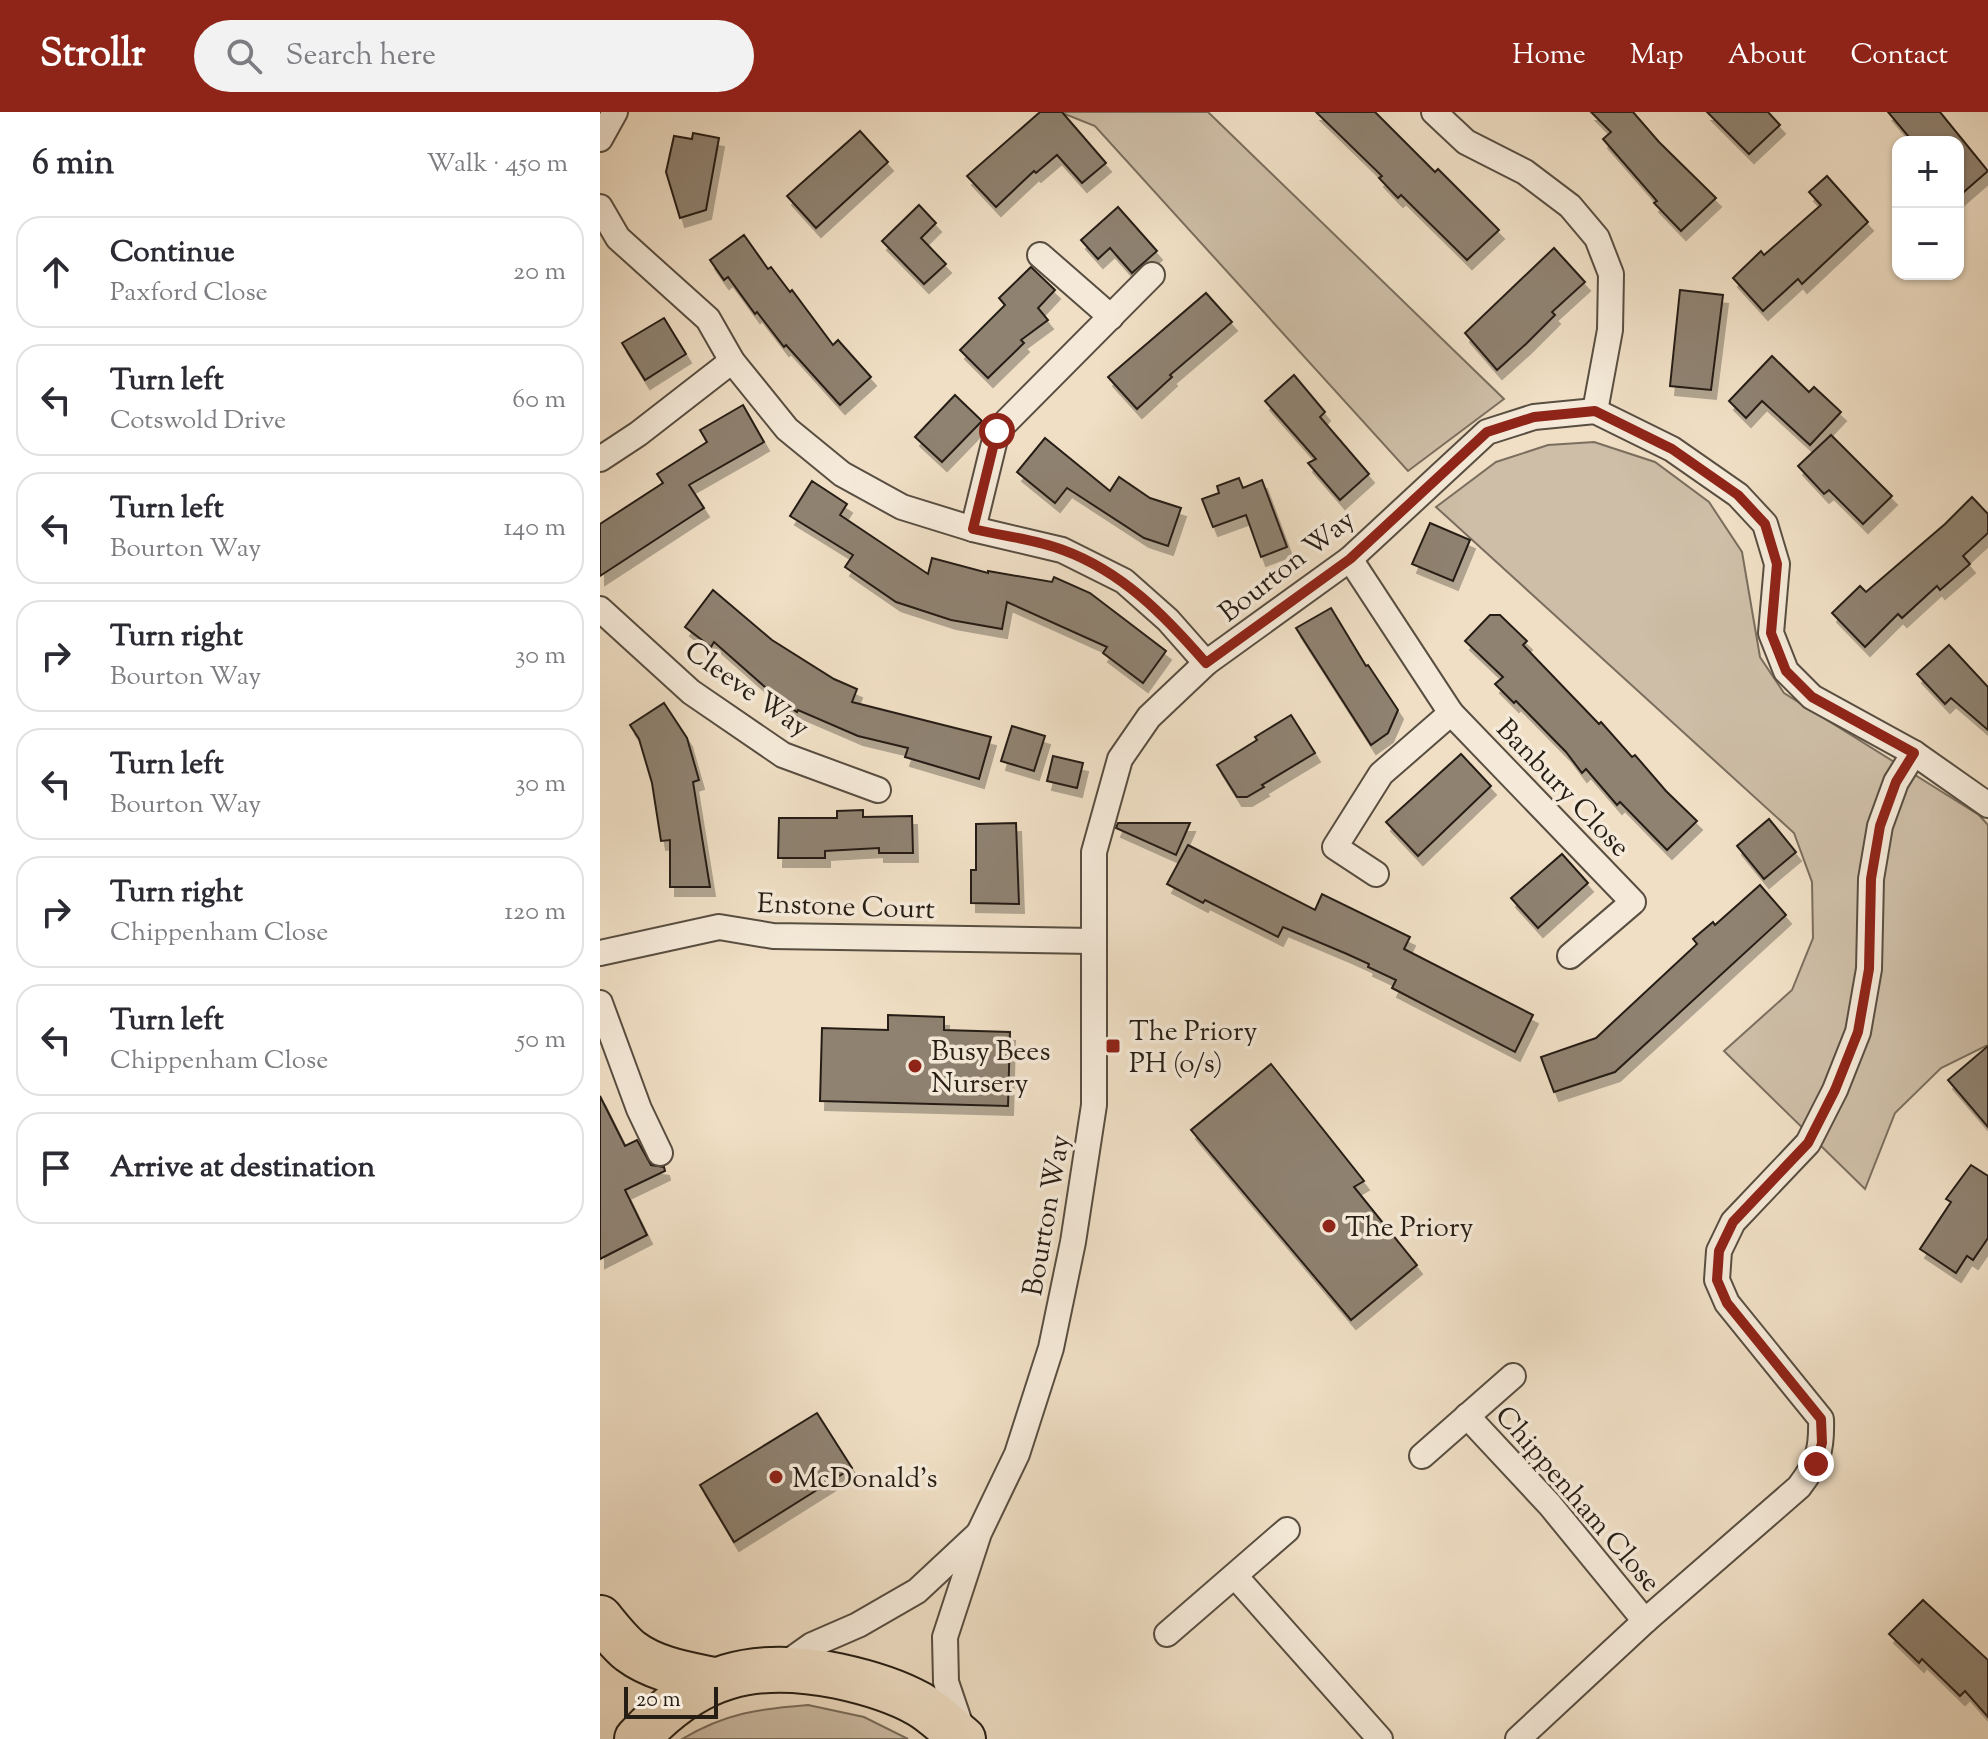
<!DOCTYPE html>
<meta charset="utf-8">
<style>
body{margin:0;font-family:"Sorts Mill Goudy",serif;background:#f2f2f3;color:#2b2b33}
.controls{position:absolute;right:24px;top:24px;display:grid;overflow:hidden;border-radius:16px;box-shadow:0 2px 6px #0004}
.controls button{width:72px;height:72px;display:grid;place-items:center;padding:0;border:0;border-bottom:2px solid #e1e1e2;background:#fff;color:#2b2b33;font:40px sans-serif}
.scale{position:absolute;left:24px;bottom:20px;width:94px;box-sizing:border-box;padding-left:8px;border:4px solid #261e15;border-top:0;font-size:22px;line-height:28px;white-space:nowrap;color:#261e15;-webkit-text-stroke:6px #f5ead9;paint-order:stroke}
.stop{position:absolute;width:24px;height:24px;margin:-18px;border:6px solid #8f2418;border-radius:50%;background:#fff}
.stop.end{background:#8f2418;border-color:#fff;box-shadow:0 2px 8px #0008}
.list{margin:0;padding:0;list-style:none}
h2{display:flex;justify-content:space-between;align-items:center;height:104px;margin:0;padding:0 32px;font-size:34px}
h2 small{font-size:26px;font-weight:400;color:#7c7c81}
.list li{display:grid;grid-template-columns:52px 1fr auto;gap:24px;align-items:center;box-sizing:border-box;height:112px;margin:0 16px 16px;padding:0 16px;border:2px solid #e1e1e2;border-radius:24px}
.list b{display:block;font-size:30px;white-space:nowrap}
.list p{margin:0;font-size:26px;white-space:nowrap;color:#7c7c81}
.list em{font-size:26px;font-style:normal;color:#7c7c81}
.icon{flex:none;width:44px;height:44px;fill:none;stroke:currentColor;stroke-width:2;stroke-linecap:round;stroke-linejoin:round}
.map{position:relative;flex:none;width:1388px;height:1627px;overflow:hidden}
header{display:flex;align-items:center;gap:48px;box-sizing:border-box;height:112px;padding:0 40px;background:#8f2418;color:#fff}
header strong{font-size:38px}
nav{display:flex;gap:44px;margin-inline-start:auto;font-size:28px}
.search{width:560px;height:72px;background:#f2f2f3;display:flex;align-items:center;gap:20px;box-sizing:border-box;padding:0 28px;border-radius:44px;color:#7c7c81;font-size:30px}
main{display:flex}
aside{flex:1;background:#fff}
.map>svg:first-child{display:block}
.green{fill:#cebea7;stroke:#7a6e5e;stroke-width:2}
.building{fill:#8f8271;stroke:#261e15;stroke-width:2;filter:url(#shadow)}
.lines{fill:none;stroke-linecap:round;stroke-linejoin:round}
.street-casing{stroke:#584e41;stroke-width:28}
.highway-casing{stroke:#261e15;stroke-width:48}
.street{stroke:#f5ead9;stroke-width:24}
.highway{stroke:#f0dfc5;stroke-width:44}
.route{stroke:#8f2418;stroke-width:10}
.poi-dot{fill:#8f2418;stroke:#f5ead9;stroke-width:3}
.labels{text-anchor:middle;stroke-width:7;stroke-linejoin:round;paint-order:stroke}
.street-label{font-size:28px;fill:#261e15;stroke:#f5ead9}
.poi-label{font-size:28px;fill:#261e15;stroke:#f5ead9;text-anchor:start}
</style>
<header>
<strong>Strollr</strong>
<div class="search"><svg class="icon" aria-label="search" viewBox="0 0 24 24"><circle cx="10" cy="10" r="6"/><path d="M15 15l6 6"/></svg>Search here</div>
<nav><a>Home</a><a>Map</a><a>About</a><a>Contact</a></nav>
</header>
<main>
<aside>
<h2>6 min<small>Walk · 450 m</small></h2>
<ul class="list">
<li><svg class="icon" aria-label="ahead" viewBox="0 0 24 24"><path d="M12 20V5M6 11l6-6 6 6"/></svg><div><b>Continue</b><p>Paxford Close</p></div><em>20 m</em></li>
<li><svg class="icon" aria-label="left" viewBox="0 0 24 24"><path d="M17 20v-9H6M10 6l-5 5 5 5"/></svg><div><b>Turn left</b><p>Cotswold Drive</p></div><em>60 m</em></li>
<li><svg class="icon" aria-label="left" viewBox="0 0 24 24"><path d="M17 20v-9H6M10 6l-5 5 5 5"/></svg><div><b>Turn left</b><p>Bourton Way</p></div><em>140 m</em></li>
<li><svg class="icon" aria-label="right" viewBox="0 0 24 24"><path d="M7 20v-9h11M14 6l5 5-5 5"/></svg><div><b>Turn right</b><p>Bourton Way</p></div><em>30 m</em></li>
<li><svg class="icon" aria-label="left" viewBox="0 0 24 24"><path d="M17 20v-9H6M10 6l-5 5 5 5"/></svg><div><b>Turn left</b><p>Bourton Way</p></div><em>30 m</em></li>
<li><svg class="icon" aria-label="right" viewBox="0 0 24 24"><path d="M7 20v-9h11M14 6l5 5-5 5"/></svg><div><b>Turn right</b><p>Chippenham Close</p></div><em>120 m</em></li>
<li><svg class="icon" aria-label="left" viewBox="0 0 24 24"><path d="M17 20v-9H6M10 6l-5 5 5 5"/></svg><div><b>Turn left</b><p>Chippenham Close</p></div><em>50 m</em></li>
<li><svg class="icon" aria-label="arrive" viewBox="0 0 24 24"><path d="M6 21V4h12l-3 4 3 4H6"/></svg><div><b>Arrive at destination</b></div></li>
</ul>
</aside>
<div class="map">
<svg width="1388" height="1627" viewBox="0 0 1388 1627">
<defs>
<filter id="shadow"><feDropShadow dx="5" dy="9" stdDeviation="0" flood-color="#0004"/></filter>
</defs>
<rect width="100%" height="100%" fill="#f0dfc5"/>
<filter id="stains"><feTurbulence type="fractalNoise" baseFrequency=".0025" numOctaves="4"/><feColorMatrix values="0 0 0 0 .2 0 0 0 0 .09 0 0 0 0 .02 0 0 0 .5 -.17"/></filter>
<radialGradient id="worn" r=".72"><stop offset=".6" stop-color="#630" stop-opacity="0"/><stop offset="1" stop-color="#630" stop-opacity=".3"/></radialGradient>
<g class="green">
<polygon points="460,0 608,0 904,287 808,359 495,14"/>
<polygon points="994,330 1055,350 1109,390 1142,440 1160,545 1184,581 1379,703 1388,713 1388,933 1341,956 1295,1001 1265,1077 1124,939 1192,878 1213,826 1212,770 1194,721 836,395 896,350 948,333"/>
<path d="M208,1593L264,1605L308,1627H82C126,1601 158,1597 208,1593Z"/>
</g>
<g class="building">
<polygon points="440,0 462,0 506,51 482,71 457,43 436,61 434,59 396,95 367,64"/>
<polygon points="716,0 775,0 835,60 838,57 899,118 867,148 801,83 798,86 779,66 782,64"/>
<polygon points="991,0 1033,0 1059,30 1116,86 1081,119 1054,91 1057,89 1003,27 1011,20"/>
<polygon points="1107,0 1168,0 1180,13 1149,42"/>
<polygon points="1288,0 1340,0 1388,59 1358,85 1358,30 1313,30"/>
<polygon points="260,19 288,50 216,116 187,84"/>
<polygon points="93,21 119,26 106,98 80,106 66,60 74,24 92,27"/>
<polygon points="1227,64 1268,110 1202,172 1198,167 1163,199 1133,166 1161,139 1164,143 1221,93 1209,80"/>
<polygon points="319,93 336,111 321,126 346,152 324,172 282,129"/>
<polygon points="518,95 557,139 532,161 510,136 498,147 481,128"/>
<polygon points="144,123 168,157 171,155 190,180 192,178 233,233 238,228 271,265 240,293 186,233 184,235 157,200 155,202 128,165 124,168 110,148"/>
<polygon points="954,136 985,170 952,200 955,203 926,232 897,258 865,221"/>
<polygon points="431,155 455,178 438,196 448,208 421,228 424,231 388,266 360,238 405,193 399,186"/>
<polygon points="1080,178 1123,183 1111,278 1070,274"/>
<polygon points="606,181 632,210 570,263 572,265 537,297 508,265"/>
<polygon points="64,206 86,242 45,268 22,231"/>
<polygon points="1172,244 1209,280 1214,275 1241,300 1210,333 1162,289 1146,306 1129,289"/>
<polygon points="694,263 725,300 720,305 769,362 740,388 708,351 716,347 665,289"/>
<polygon points="355,283 382,309 342,350 315,325"/>
<polygon points="143,293 164,330 89,373 104,396 0,464 0,412 63,371 57,362 107,330 100,318"/>
<polygon points="1231,323 1292,384 1263,412 1229,378 1224,382 1198,354"/>
<polygon points="445,326 510,379 519,365 550,386 581,396 568,434 544,426 467,376 455,391 417,360"/>
<polygon points="639,366 643,376 662,368 687,435 661,445 646,403 613,415 602,387 619,381 617,374"/>
<polygon points="212,369 247,392 240,403 328,462 332,446 388,461 388,459 452,470 454,465 490,481 566,539 543,571 503,541 507,535 407,490 402,517 351,508 296,490 245,455 253,443 190,404"/>
<polygon points="1372,385 1388,402 1388,421 1363,444 1370,452 1340,478 1337,474 1302,506 1298,502 1265,535 1232,501 1260,474 1266,480 1345,412"/>
<polygon points="830,411 870,428 853,469 812,452"/>
<polygon points="113,478 172,528 234,567 257,577 252,590 391,625 379,667 305,645 308,636 258,624 198,598 197,600 183,591 114,530 111,535 85,515"/>
<polygon points="731,496 766,554 768,553 798,598 788,621 771,633 696,516"/>
<polygon points="890,503 900,503 927,529 923,533 999,612 1001,610 1032,645 1035,643 1066,679 1097,709 1067,738 1020,690 1017,693 986,657 982,661 966,640 916,589 914,591 895,572 903,565 865,529"/>
<polygon points="1349,533 1388,575 1388,618 1351,586 1345,592 1317,562"/>
<polygon points="64,591 87,626 99,668 93,670 110,775 70,775 70,728 61,729 52,671 39,627 30,613"/>
<polygon points="691,603 715,641 662,673 664,675 647,685 637,685 617,653 657,628 655,625"/>
<polygon points="412,614 445,624 434,659 401,649"/>
<polygon points="861,642 891,674 818,744 786,710"/>
<polygon points="453,644 483,651 477,676 447,669"/>
<polygon points="263,698 263,705 312,704 313,741 279,741 279,736 225,739 225,746 178,746 179,706 237,706 237,699"/>
<polygon points="1169,707 1196,740 1164,767 1137,734"/>
<polygon points="416,711 419,792 371,791 371,758 376,758 376,712"/>
<polygon points="518,711 590,711 576,743 516,716"/>
<polygon points="588,733 715,798 722,782 810,825 804,837 933,903 915,940 792,876 796,868 768,855 769,852 747,842 683,815 678,825 605,788 603,791 567,772"/>
<polygon points="962,742 988,771 938,816 911,786"/>
<polygon points="1160,773 1186,803 1015,960 954,980 941,945 996,926 1097,832 1093,827 1113,810 1115,813"/>
<polygon points="288,903 344,905 344,918 410,920 408,994 220,989 222,916 288,918"/>
<polygon points="1388,934 1388,1015 1348,968"/>
<polygon points="671,952 764,1069 754,1075 817,1153 751,1208 591,1018"/>
<polygon points="0,984 25,1034 37,1028 51,1053 64,1055 65,1059 25,1078 47,1123 0,1147"/>
<polygon points="1371,1053 1388,1064 1388,1126 1373,1148 1367,1144 1356,1161 1320,1137 1351,1090 1346,1087"/>
<polygon points="217,1301 252,1356 134,1430 100,1373"/>
<polygon points="1323,1488 1388,1548 1388,1605 1365,1579 1360,1584 1322,1547 1319,1551 1289,1522"/>
</g>
<g class="lines">
<defs>
<g id="street">
<polyline points="834,0 866,30 925,60 970,94 997,126 1011,162 1010,218 995,299"/>
<polyline points="0,27 15,0"/>
<polyline points="0,95 18,126 108,207 132,249 187,317 242,362 302,395 373,417 462,438 524,469 568,508 606,551"/>
<polyline points="440,143 511,205"/>
<polyline points="0,347 38,322 132,249"/>
<polyline points="373,417 397,319 552,163"/>
<polyline points="750,447 851,601 1033,790 970,844"/>
<polyline points="0,497 91,580 183,643 278,678"/>
<polyline points="776,762 735,735 781,662 851,601"/>
<polyline points="0,841 119,815 173,824 493,829"/>
<polyline points="0,891 39,997 60,1041"/>
<polyline points="867,1304 950,1393 1045,1509"/>
<polyline points="822,1344 913,1264"/>
<polyline points="635,1464 780,1627"/>
<polyline points="567,1522 687,1418"/>
<polyline points="181,1555 212,1533 258,1513 317,1479 377,1423"/>
<polyline points="363,1620 346,1570 345,1525 379,1421 417,1342 451,1236 473,1130 494,993 494,740 520,647 549,605 606,551 750,447 887,320 934,305 995,299 1072,337 1138,383 1165,412 1177,452 1171,521 1186,559 1212,585 1314,641 1388,693"/>
<path d="M918,1627L1045,1509L1199,1375C1218,1350 1222,1339 1221,1307L1127,1191L1117,1168L1119,1139L1133,1110L1208,1031L1235,978L1258,920L1269,857L1271,767L1280,714L1296,670L1314,641"/>
</g>
<g id="highway">
<path d="M0,1506C9,1517 19,1530 30,1539C54,1557 84,1562 113,1568"/>
<path d="M37,1627C96,1562 153,1547 238,1564C266,1570 294,1578 319,1592C335,1601 349,1616 363,1627"/>
</g>
</defs>
<use href="#street" class="street-casing"/>
<use href="#highway" class="highway-casing"/>
<use href="#street" class="street"/>
<use href="#highway" class="highway"/>
</g>
<g class="lines">
<path class="route" d="M397,319L373,417C402,424 435,427 463,438C523,460 565,504 606,551L750,447L887,320L934,305L995,299L1072,337L1138,383L1165,412L1177,452L1171,521L1186,559L1212,585L1314,641L1296,670L1280,714L1271,767L1269,857L1258,920L1235,978L1208,1031L1133,1110L1119,1139L1117,1168L1127,1191L1221,1307L1222,1331L1216,1352"/>
</g>
<g class="poi-dot">
<rect x="505" y="926" width="16" height="16" rx="4"/>
<circle cx="315" cy="954" r="8"/>
<circle cx="729" cy="1114" r="8"/>
<circle cx="176" cy="1365" r="8"/>
</g>
<g class="labels">
<g class="street-label">
<text transform="translate(686 453) rotate(-38)" y="10">Bourton Way</text>
<text transform="translate(148 576) rotate(35)" y="10">Cleeve Way</text>
<text transform="translate(964 675) rotate(46)" y="10">Banbury Close</text>
<text transform="translate(246 793) rotate(2)" y="10">Enstone Court</text>
<text transform="translate(445 1103) rotate(-80)" y="10">Bourton Way</text>
<text transform="translate(979 1386) rotate(49)" y="10">Chippenham Close</text>
</g>
<g class="poi-label">
<text x="529" y="928">The Priory<tspan x="529" dy="32">PH (o/s)</tspan></text>
<text x="331" y="948">Busy Bees<tspan x="331" dy="32">Nursery</tspan></text>
<text x="745" y="1124">The Priory</text>
<text x="192" y="1375">McDonald's</text>
</g>
</g>
<rect width="100%" height="100%" filter="url(#stains)"/>
<rect width="100%" height="100%" fill="url(#worn)"/>
</svg>
<div class="controls">
<button>+</button>
<button>−</button>
</div>
<div class="scale">20 m</div>
<div class="stop" style="left:397px;top:319px"></div>
<div class="stop end" style="left:1216px;top:1352px"></div>
</div>
</main>
